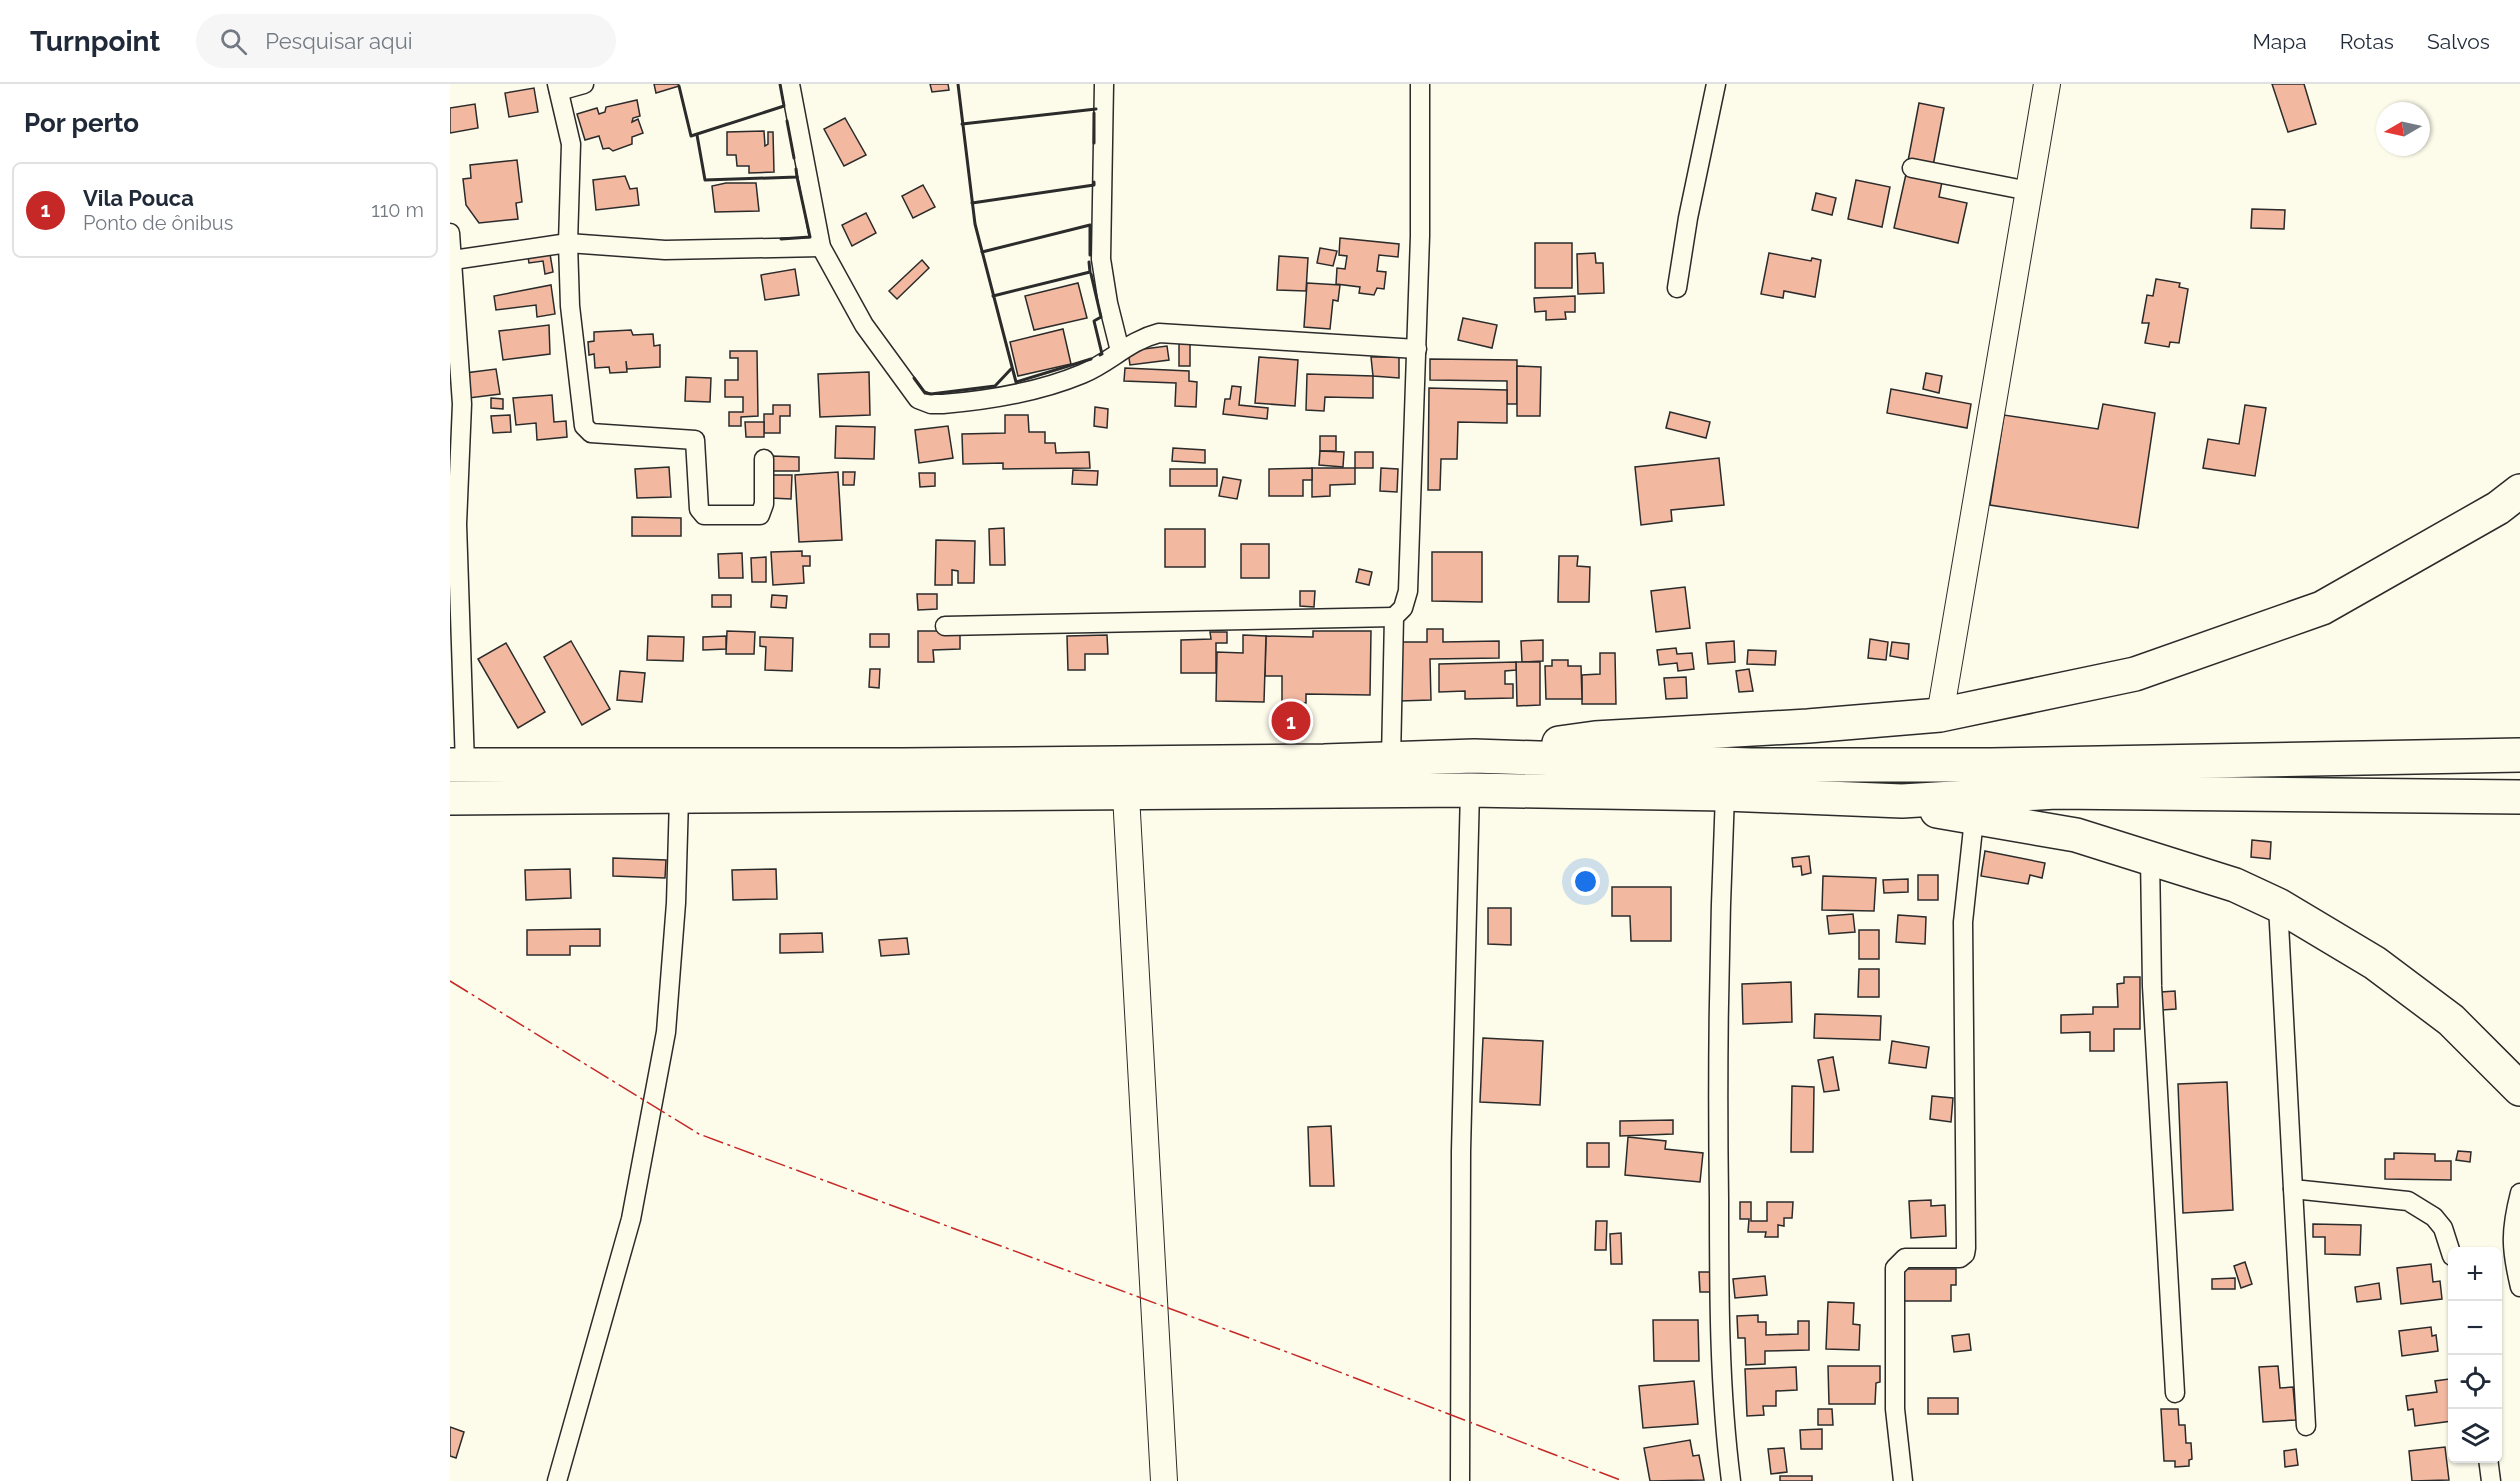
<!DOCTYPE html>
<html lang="pt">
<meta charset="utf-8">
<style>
body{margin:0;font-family:Raleway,sans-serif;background:#f6f6f7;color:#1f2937}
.controls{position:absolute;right:18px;bottom:18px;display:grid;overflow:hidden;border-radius:9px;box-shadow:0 2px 4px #0004}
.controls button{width:54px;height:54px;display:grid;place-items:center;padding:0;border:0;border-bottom:2px solid #e0e1e3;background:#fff;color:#1f2937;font:30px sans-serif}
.compass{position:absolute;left:1926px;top:18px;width:54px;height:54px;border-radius:50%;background:#fff;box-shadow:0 2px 4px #0004;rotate:261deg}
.you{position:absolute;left:1136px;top:798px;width:21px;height:21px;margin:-15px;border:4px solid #fff;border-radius:50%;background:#1a73e8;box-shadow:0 0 0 9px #1a73e833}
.badge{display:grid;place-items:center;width:39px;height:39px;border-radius:50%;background:#c62828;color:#fff;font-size:20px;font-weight:700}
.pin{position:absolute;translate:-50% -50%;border:3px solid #fff;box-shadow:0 2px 6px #0006}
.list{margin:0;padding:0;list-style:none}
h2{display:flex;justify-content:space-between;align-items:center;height:78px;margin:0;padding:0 24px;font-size:26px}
h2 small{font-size:20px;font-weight:400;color:#747a83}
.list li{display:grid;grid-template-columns:39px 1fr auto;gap:18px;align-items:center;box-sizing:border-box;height:96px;margin:0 12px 12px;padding:0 12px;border:2px solid #e0e1e3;border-radius:9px}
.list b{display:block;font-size:22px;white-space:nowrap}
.list p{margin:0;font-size:20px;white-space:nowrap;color:#747a83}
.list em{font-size:20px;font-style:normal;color:#747a83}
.icon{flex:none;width:33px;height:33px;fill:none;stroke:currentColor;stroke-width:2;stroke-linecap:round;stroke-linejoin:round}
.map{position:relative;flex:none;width:2070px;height:1397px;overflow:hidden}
header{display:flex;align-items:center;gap:36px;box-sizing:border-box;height:84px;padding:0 30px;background:#fff;border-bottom:2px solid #e0e1e3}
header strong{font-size:28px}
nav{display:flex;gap:33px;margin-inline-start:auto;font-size:21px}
.search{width:420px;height:54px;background:#f6f6f7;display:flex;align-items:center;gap:15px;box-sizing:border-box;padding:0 21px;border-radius:33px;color:#747a83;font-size:22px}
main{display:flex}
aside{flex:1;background:#fff}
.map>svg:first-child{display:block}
.building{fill:#f2b8a0;stroke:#2b2b2b;stroke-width:1.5}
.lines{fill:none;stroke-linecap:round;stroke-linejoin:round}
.street-casing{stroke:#2b2b2b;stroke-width:21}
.secondary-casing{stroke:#2b2b2b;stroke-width:28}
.highway-casing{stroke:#2b2b2b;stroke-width:36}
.street{stroke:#fdfbea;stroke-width:18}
.secondary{stroke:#fdfbea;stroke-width:26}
.highway{stroke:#fdfbea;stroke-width:33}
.wall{stroke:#2b2b2b;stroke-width:3}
.power{stroke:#c62828;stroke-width:1.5;stroke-dasharray:21 4.5 3 4.5;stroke-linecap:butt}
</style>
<header>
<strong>Turnpoint</strong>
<div class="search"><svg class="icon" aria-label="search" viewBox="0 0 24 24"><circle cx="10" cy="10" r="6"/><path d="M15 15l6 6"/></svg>Pesquisar aqui</div>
<nav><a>Mapa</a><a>Rotas</a><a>Salvos</a></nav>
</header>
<main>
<aside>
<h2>Por perto<small></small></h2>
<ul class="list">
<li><span class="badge">1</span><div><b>Vila Pouca</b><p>Ponto de ônibus</p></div><em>110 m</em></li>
</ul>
</aside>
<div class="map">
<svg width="2070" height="1397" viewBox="0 0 2070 1397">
<rect width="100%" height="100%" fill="#fdfbea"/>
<g class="building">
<polygon points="204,0 228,0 229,2 206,9"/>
<polygon points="480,0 498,0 499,6 482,8"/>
<polygon points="1822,0 1854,0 1866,40 1838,48"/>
<polygon points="84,4 88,28 59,33 55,9"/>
<polygon points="187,16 190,32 183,34 182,38 188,35 193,49 182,53 182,60 163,67 159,64 153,65 149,52 135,56 127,30 147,24 149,30 155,28 156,23"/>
<polygon points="1469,19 1494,24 1483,82 1458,77"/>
<polygon points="25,20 28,44 0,49 0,24"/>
<polygon points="395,34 416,71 394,82 374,45"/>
<polygon points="314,47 315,62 318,60 318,48 323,48 324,88 299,89 299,82 287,82 286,71 277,71 277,48"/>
<polygon points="67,76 72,118 66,119 68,135 29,139 16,121 13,95 21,94 20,81"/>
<polygon points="1456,90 1492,98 1489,113 1517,119 1508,159 1444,144"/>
<polygon points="175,92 180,105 187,104 189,121 146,126 143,96"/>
<polygon points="1406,96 1440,103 1432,143 1398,135"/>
<polygon points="276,99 306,99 309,127 265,128 262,102"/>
<polygon points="473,101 485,123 463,134 452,112"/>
<polygon points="1366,109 1386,114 1382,131 1362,126"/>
<polygon points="1802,125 1835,126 1834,145 1801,144"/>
<polygon points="416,129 426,149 402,162 392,141"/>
<polygon points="890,154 949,160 948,173 929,171 927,187 936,188 934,205 927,204 924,211 909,209 910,203 886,200 887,184 895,185 897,172 889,171"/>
<rect x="1085" y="159" width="37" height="45"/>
<polygon points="99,164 103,188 95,190 93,177 79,179 77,167"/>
<polygon points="870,164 887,167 883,182 867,179"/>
<polygon points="1145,169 1146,179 1153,179 1154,209 1128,210 1127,170"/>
<polygon points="1319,169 1361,177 1362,174 1371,176 1365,213 1334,207 1333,214 1311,210"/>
<polygon points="829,172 858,174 856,207 827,206"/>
<polygon points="472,176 479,184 447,215 439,207"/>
<polygon points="345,185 349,211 315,216 311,191"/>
<polygon points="1706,195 1730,199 1729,203 1738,205 1729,259 1720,258 1719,263 1695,259 1699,239 1692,239 1697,211 1703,212"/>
<polygon points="628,199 637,234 584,246 575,212"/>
<polygon points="857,199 890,201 888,217 883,216 880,245 854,243"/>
<polygon points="101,201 105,230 87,233 86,221 46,226 44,212"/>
<polygon points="1125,212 1125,228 1115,228 1116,235 1096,236 1096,227 1085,228 1084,214"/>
<polygon points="1013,234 1047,241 1042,264 1008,256"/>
<polygon points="99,241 100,270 53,276 49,247"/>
<polygon points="613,245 621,280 568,292 560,258"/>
<polygon points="181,246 183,251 203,250 204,262 210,261 210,283 177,285 176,277 177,288 160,289 159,283 145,284 144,270 139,271 138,258 144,257 144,248"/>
<rect x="729" y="258" width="11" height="24"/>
<polygon points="717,262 719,276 680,281 678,267"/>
<polygon points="280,267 307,267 308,332 291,333 291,342 279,342 279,328 293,328 293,313 275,313 275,296 288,296 288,274 280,274"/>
<polygon points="809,273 848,276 845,322 805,319"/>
<polygon points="921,273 949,273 949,294 923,292"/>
<polygon points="980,275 1067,276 1067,320 1057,320 1057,297 980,296"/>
<polygon points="1067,282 1091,283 1090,332 1067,332"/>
<polygon points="675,284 739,287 739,297 747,298 746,323 725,322 726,299 674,297"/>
<polygon points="46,285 50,310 19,314 15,289"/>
<polygon points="419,288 420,331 370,333 368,290"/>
<polygon points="1476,289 1492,292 1489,309 1473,305"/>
<polygon points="857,290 923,292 923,314 875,313 874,327 856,326"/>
<polygon points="236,293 261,294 260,318 235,317"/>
<polygon points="782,302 791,303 789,321 818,324 817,335 773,330 775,315 780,315"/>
<polygon points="979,304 1057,306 1057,339 1008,338 1007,375 991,375 990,406 978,406"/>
<polygon points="1441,305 1521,320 1517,344 1437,329"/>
<polygon points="102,311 104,338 116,337 117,353 87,356 86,339 66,341 63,314"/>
<polygon points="41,314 53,315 53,325 41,324"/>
<polygon points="1653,320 1705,329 1688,444 1540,421 1554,331 1648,345"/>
<polygon points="323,321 340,321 340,332 330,332 330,349 314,349 314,330 323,330"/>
<polygon points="1795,321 1816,324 1805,392 1753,384 1758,355 1789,360"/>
<polygon points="645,323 658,325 657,344 644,342"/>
<polygon points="1220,328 1260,338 1256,354 1216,344"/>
<polygon points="60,331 61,348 43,349 41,332"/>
<polygon points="555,331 578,331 579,348 595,348 595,359 605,359 606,369 639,368 640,384 553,385 553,379 513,380 512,350 555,349"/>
<polygon points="295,338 314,338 314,353 296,353"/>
<polygon points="386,342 425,343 424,375 385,374"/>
<polygon points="498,342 503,374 469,379 465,346"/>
<rect x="870" y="352" width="16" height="15"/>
<polygon points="723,364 755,366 755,379 722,377"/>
<polygon points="870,367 894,368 893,383 869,381"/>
<rect x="905" y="368" width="18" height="16"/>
<polygon points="322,372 349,373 349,387 322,387"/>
<polygon points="1269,374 1274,421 1221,426 1222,437 1191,441 1185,383"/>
<polygon points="219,383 221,413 187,414 185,385"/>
<polygon points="862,384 905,384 905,400 880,401 880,412 862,413"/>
<polygon points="862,384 862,396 853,396 853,412 819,412 819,385"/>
<polygon points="931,384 948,385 947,408 930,407"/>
<rect x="720" y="385" width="47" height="17"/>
<polygon points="623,386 648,387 647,401 622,400"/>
<polygon points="388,388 392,456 349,458 345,391"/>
<polygon points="393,388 405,388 404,401 393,401"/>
<polygon points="469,389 485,389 485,402 470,403"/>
<polygon points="322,391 342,391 341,415 321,414"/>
<polygon points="773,393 791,396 787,415 769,412"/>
<polygon points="182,433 231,434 231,452 182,452"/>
<polygon points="554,444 555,481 540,481 539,445"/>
<rect x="715" y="445" width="40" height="38"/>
<polygon points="486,456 525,457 524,499 508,499 508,487 502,486 502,501 485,501"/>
<rect x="791" y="460" width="28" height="34"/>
<polygon points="352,467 352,472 360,472 360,482 353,482 354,499 323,501 321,468"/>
<polygon points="982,468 1032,468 1032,518 982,517"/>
<polygon points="292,469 293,494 269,494 268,470"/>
<polygon points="1109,472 1128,472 1127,482 1140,483 1139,518 1108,518"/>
<polygon points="316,473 316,498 302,498 301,474"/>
<polygon points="909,485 922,488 919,501 906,498"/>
<polygon points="1235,503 1240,544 1206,548 1201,507"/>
<polygon points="850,507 865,507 864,523 850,522"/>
<polygon points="467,510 487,510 487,525 468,526"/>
<rect x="262" y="511" width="19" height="12"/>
<polygon points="322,511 337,512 336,524 321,523"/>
<polygon points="977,545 993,545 993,558 1049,557 1049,574 980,575 981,616 950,617 949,558 977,558"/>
<polygon points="277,547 305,548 304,570 276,570"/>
<polygon points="468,547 510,547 510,565 483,566 484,578 468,578"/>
<polygon points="863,547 921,547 920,611 856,610 856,619 832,619 832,592 815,592 816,552 863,553"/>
<polygon points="760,548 777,548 777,559 766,559 766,589 731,589 731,556 761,555"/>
<rect x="420" y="550" width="19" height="13"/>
<polygon points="657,551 658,570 635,570 635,586 618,586 617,552"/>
<polygon points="793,551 816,552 814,618 766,617 767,568 793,569"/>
<polygon points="198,552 234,553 233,577 197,576"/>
<polygon points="276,552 276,565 253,566 253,553"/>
<polygon points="310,553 343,554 342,587 315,586 316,563 310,562"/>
<polygon points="1420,555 1438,558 1436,576 1418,574"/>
<polygon points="1093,556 1093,577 1072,578 1071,557"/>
<polygon points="121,557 160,625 132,641 94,573"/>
<polygon points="1284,557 1285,578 1258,580 1256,559"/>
<polygon points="1442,558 1459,560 1458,575 1440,572"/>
<polygon points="56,559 95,628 68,644 28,575"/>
<polygon points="1226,564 1227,570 1242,569 1244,585 1228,587 1227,579 1209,581 1207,566"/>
<polygon points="1298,566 1326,567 1325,581 1297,580"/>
<polygon points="1150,569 1165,569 1166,620 1132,620 1132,591 1150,590"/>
<polygon points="1102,576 1118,576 1118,582 1131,582 1132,615 1096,615 1095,582 1102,582"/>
<polygon points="1066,578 1090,578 1090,621 1067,622"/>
<polygon points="1066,578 1066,586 1055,587 1055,600 1063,600 1063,614 1015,615 1015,607 989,608 989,580"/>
<polygon points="420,585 430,585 429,604 419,603"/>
<polygon points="1299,585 1303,607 1289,608 1286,587"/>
<polygon points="170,587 195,589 192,618 167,616"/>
<polygon points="1236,593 1237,614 1216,615 1214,594"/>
<polygon points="1802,756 1821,758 1820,775 1801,773"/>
<polygon points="1535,767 1595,779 1592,794 1580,791 1578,800 1531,792"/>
<polygon points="1359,772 1361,789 1352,791 1351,782 1343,783 1342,774"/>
<polygon points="163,774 216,776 215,794 163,792"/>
<polygon points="120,785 121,814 76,816 75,786"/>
<polygon points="326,785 327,815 283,816 282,786"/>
<rect x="1468" y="791" width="20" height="25"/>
<polygon points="1373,792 1426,794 1424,827 1372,826"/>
<polygon points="1458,795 1458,808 1434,809 1433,796"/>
<polygon points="1162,803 1221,803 1221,857 1181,857 1180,832 1162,832"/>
<polygon points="1038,824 1061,824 1061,861 1038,860"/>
<polygon points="1403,830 1405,848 1379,850 1377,832"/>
<polygon points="1448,831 1476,833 1475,860 1446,858"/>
<polygon points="150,845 150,862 120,862 120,871 77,871 77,846"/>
<rect x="1409" y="846" width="20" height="29"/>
<polygon points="372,849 373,868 330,869 330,850"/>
<polygon points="457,854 459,870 431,872 429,856"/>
<polygon points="1409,885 1429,885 1429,913 1408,913"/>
<polygon points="1674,893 1690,893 1690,945 1664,945 1664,967 1640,967 1640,948 1611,949 1611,931 1643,930 1643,923 1668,923 1667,900 1674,899"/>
<polygon points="1341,898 1342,938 1293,940 1292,900"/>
<polygon points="1725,907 1726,925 1712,926 1711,908"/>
<polygon points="1365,930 1431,932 1430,956 1364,954"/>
<polygon points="1033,954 1093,957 1090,1021 1030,1018"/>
<polygon points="1442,957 1479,963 1476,984 1439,979"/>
<polygon points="1383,973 1389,1006 1374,1008 1368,976"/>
<polygon points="1777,998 1783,1126 1733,1129 1728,1000"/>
<polygon points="1342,1002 1364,1003 1363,1068 1341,1068"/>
<polygon points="1482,1012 1503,1014 1501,1038 1480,1035"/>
<polygon points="1223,1036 1223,1050 1170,1052 1170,1037"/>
<polygon points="881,1042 884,1102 860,1102 858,1043"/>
<polygon points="1178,1053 1216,1057 1215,1065 1253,1069 1250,1098 1175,1091"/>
<rect x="1137" y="1059" width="22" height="24"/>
<polygon points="2008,1067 2021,1068 2020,1078 2006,1076"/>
<polygon points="1944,1069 1985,1070 1985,1077 2001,1077 2001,1096 1935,1095 1935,1075 1944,1075"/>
<polygon points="1481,1116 1481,1122 1495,1121 1496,1152 1461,1154 1459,1117"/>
<polygon points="1290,1118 1301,1118 1301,1137 1317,1137 1317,1118 1343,1118 1342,1134 1334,1134 1334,1142 1328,1141 1328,1153 1315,1153 1316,1148 1298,1148 1299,1135 1290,1135"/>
<polygon points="1146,1137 1157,1137 1156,1166 1145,1166"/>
<polygon points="1863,1140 1911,1141 1910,1171 1875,1170 1875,1153 1863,1153"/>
<polygon points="1171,1149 1172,1180 1161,1180 1160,1150"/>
<polygon points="1795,1178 1802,1200 1791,1204 1784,1182"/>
<polygon points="1981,1180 1983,1198 1990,1197 1992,1215 1951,1220 1947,1184"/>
<polygon points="1454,1185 1506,1185 1506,1201 1501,1201 1501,1217 1454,1217"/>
<polygon points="1249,1188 1264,1188 1266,1208 1250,1208"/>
<polygon points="1315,1192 1317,1211 1285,1214 1283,1195"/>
<polygon points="1785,1194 1785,1205 1762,1205 1762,1195"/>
<polygon points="1929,1199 1931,1215 1907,1218 1905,1203"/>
<polygon points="1378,1218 1404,1219 1403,1240 1410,1241 1409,1266 1376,1265"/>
<polygon points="1308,1231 1308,1238 1316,1238 1316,1251 1348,1250 1348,1237 1359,1237 1359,1266 1315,1267 1315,1280 1296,1281 1295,1254 1288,1254 1287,1232"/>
<polygon points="1203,1236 1248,1236 1249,1277 1204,1277"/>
<polygon points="1981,1243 1982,1252 1986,1251 1988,1267 1952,1272 1949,1247"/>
<polygon points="1519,1250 1521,1266 1504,1268 1502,1252"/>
<polygon points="1378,1282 1430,1282 1430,1298 1426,1299 1425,1320 1379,1320"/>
<polygon points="1828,1282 1830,1304 1843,1303 1846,1336 1813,1338 1809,1283"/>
<polygon points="1346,1283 1347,1306 1326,1307 1326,1322 1313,1322 1314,1331 1297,1332 1295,1285"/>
<polygon points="1999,1295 2002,1337 1965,1342 1963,1325 1958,1326 1956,1312 1987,1308 1985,1297"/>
<polygon points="1244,1297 1248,1340 1193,1344 1189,1302"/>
<rect x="1478" y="1314" width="30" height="16"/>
<polygon points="1368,1325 1382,1325 1383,1341 1368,1341"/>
<polygon points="1711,1325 1728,1325 1729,1341 1735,1341 1736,1359 1741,1359 1742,1375 1739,1376 1739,1382 1725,1383 1725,1377 1714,1377"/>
<polygon points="0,1343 14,1348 6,1374 0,1372"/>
<polygon points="1372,1345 1372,1365 1351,1365 1350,1346"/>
<polygon points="1240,1356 1243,1372 1249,1371 1254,1396 1200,1397 1194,1364"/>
<polygon points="1995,1363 1999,1396 1962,1397 1959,1367"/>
<polygon points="1334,1364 1337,1388 1321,1390 1318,1365"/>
<polygon points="1846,1365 1848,1381 1835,1383 1834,1367"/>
<rect x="1330" y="1392" width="32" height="5"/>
</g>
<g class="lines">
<defs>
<g id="street">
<polyline points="107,0 121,60 118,159 120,222 134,342 141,349 245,356 249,425 254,431 310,431 314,420 314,375"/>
<path d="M340,0L371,163L414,241L468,315L481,320H493C540,316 589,308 632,290C661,278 678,257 709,249L967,265"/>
<polyline points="654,0 651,175 658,219 670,267"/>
<polyline points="109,7 134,0"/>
<polyline points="1462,84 1579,107"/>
<polyline points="0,149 12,320 7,440 15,681"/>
<polyline points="3,176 118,159 215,166 371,163"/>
<polyline points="1227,204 1238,134 1266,0"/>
<polyline points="495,542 944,533"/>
<polyline points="941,675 944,533 953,524 958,507 970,152 970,0"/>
<path d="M1275,710C1269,845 1267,980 1269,1115C1269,1210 1269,1303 1281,1397"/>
<polyline points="1700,773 1702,902 1725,1309"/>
<polyline points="1828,821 1843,1105 1958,1117 1984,1133 1993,1144 2002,1172"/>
<polyline points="1843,1105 1856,1342"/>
<path d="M2070,1109C2060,1148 2061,1165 2070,1203"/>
<polyline points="2038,1374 2041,1397"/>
<polyline points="107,1397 181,1135 216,948 226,819 229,714"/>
<polyline points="1010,1397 1011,1067 1020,706"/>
<polyline points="1453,1397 1445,1325 1445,1184 1455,1174 1510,1174 1515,1170 1516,1164 1513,838 1524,735"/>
</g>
<g id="secondary">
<polyline points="1490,631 1597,0"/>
<polyline points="676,711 714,1397"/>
</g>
<g id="highway">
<polyline points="1109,659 1145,654 1358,642 1490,631 1685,590 1872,524 2048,424 2070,407"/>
<polyline points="0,681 453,681 874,677 1024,672 1301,681 1541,681 2070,671"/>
<polyline points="0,714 1020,706 1275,710 1452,717 1606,708 2070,713"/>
<polyline points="1487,727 1626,751 1785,801 1828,821 1925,879 2001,936 2070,1005"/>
</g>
</defs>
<use href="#street" class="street-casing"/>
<use href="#secondary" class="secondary-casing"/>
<use href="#highway" class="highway-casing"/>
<use href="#street" class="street"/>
<use href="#secondary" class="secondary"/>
<use href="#highway" class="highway"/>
<g class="wall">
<polyline points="508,0 525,140 566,298 641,275"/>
<polyline points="229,2 241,52 334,22 330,0"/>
<polyline points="337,37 344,74"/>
<polyline points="512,40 646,25"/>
<polyline points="247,51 255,96 347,93 346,85"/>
<polyline points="644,59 644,29"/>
<polyline points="522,119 644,101 644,98"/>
<polyline points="331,155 360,153 347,93"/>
<polyline points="532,168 640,141 640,171"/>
<polyline points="641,190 651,233 644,237 652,270 650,271"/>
<polyline points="543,212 640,188 639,178"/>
<polyline points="464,294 475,309 481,310 545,302 561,285"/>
</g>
<polyline class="power" points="0,897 249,1050 853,1274 1173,1397"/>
</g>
</svg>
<div class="controls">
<button>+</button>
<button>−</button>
<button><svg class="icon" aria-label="locate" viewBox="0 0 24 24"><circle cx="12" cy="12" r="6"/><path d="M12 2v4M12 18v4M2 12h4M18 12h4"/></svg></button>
<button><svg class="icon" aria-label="layers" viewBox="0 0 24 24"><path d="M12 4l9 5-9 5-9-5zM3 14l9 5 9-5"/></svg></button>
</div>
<svg class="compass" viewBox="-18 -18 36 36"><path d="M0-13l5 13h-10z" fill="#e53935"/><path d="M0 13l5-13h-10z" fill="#747a83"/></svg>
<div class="you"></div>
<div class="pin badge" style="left:841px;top:637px">1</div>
</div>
</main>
